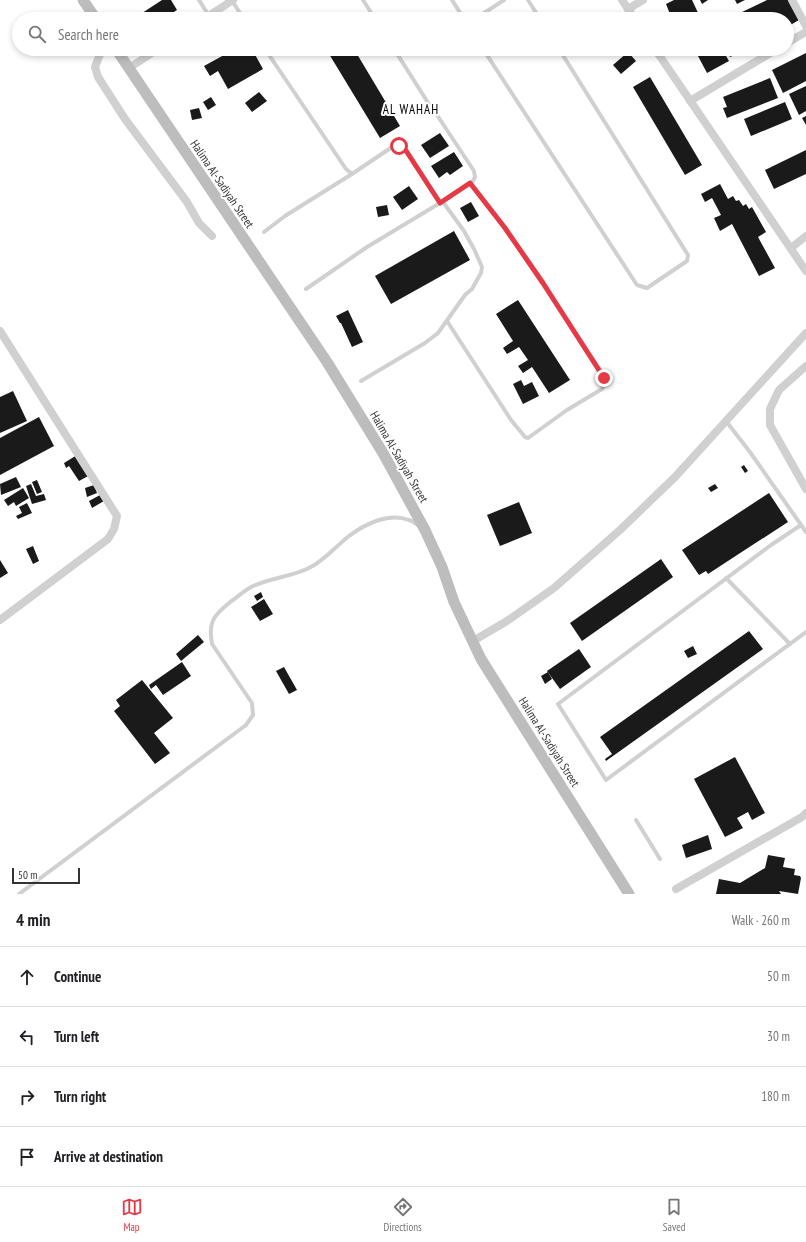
<!DOCTYPE html>
<meta charset="utf-8">
<style>
body{margin:0;font-family:"PT Sans Narrow",sans-serif;background:#f2f2f2;color:#202124}
.scale{position:absolute;left:12px;bottom:10px;width:68px;box-sizing:border-box;padding-left:4px;border:2px solid #333;border-top:0;font-size:11px;line-height:14px;white-space:nowrap;color:#333;-webkit-text-stroke:3px #fff;paint-order:stroke}
.stop{position:absolute;width:12px;height:12px;margin:-9px;border:3px solid #e63946;border-radius:50%;background:#fff}
.stop.end{background:#e63946;border-color:#fff;box-shadow:0 1px 4px #0008}
.list{margin:0;padding:0;list-style:none}
h2{display:flex;justify-content:space-between;align-items:center;height:52px;margin:0;padding:0 16px;font-size:17px}
h2 small{font-size:13px;font-weight:400;color:#757577}
.list li{display:grid;grid-template-columns:26px 1fr auto;gap:12px;align-items:center;box-sizing:border-box;height:60px;padding:0 16px;border-top:1px solid #e0e0e0}
.list b{display:block;font-size:15px;white-space:nowrap}
.list em{font-size:13px;font-style:normal;color:#757577}
.icon{flex:none;width:22px;height:22px;fill:none;stroke:currentColor;stroke-width:2;stroke-linecap:round;stroke-linejoin:round}
.map{position:relative;flex:none;width:806px;height:894px;overflow:hidden}
.search{position:absolute;background:#fff;box-shadow:0 2px 6px #0003;left:12px;right:12px;top:12px;height:44px;display:flex;align-items:center;gap:10px;box-sizing:border-box;padding:0 14px;border-radius:22px;color:#757577;font-size:15px}
.sheet{height:292px;background:#fff}
nav{display:flex;justify-content:space-around;align-items:center;box-sizing:border-box;height:56px;border-top:1px solid #e0e0e0;background:#fff;font-size:11px;color:#757577}
nav a{display:grid;justify-items:center;gap:2px}
nav .on{color:#e63946}
.map>svg:first-child{display:block}
.building{fill:#1a1a1a}
.lines{fill:none;stroke-linecap:round;stroke-linejoin:round}
.lane{stroke:#d0d0d0;stroke-width:4}
.street{stroke:#d0d0d0;stroke-width:8}
.secondary{stroke:#bdbdbd;stroke-width:11}
.route{stroke:#e63946;stroke-width:5}
.labels{text-anchor:middle;stroke-width:4;stroke-linejoin:round;paint-order:stroke}
.street-label{font-size:12px;fill:#333;stroke:#fff}
.neighbourhood-label{font-size:13px;letter-spacing:1px;fill:#000;stroke:#fff}
</style>
<div class="map">
<svg width="806" height="894" viewBox="0 0 806 894">
<rect width="100%" height="100%" fill="#fff"/>
<g class="building">
<polygon points="162,0 171,0 177,10 163,19 133,19"/>
<polygon points="674,0 692,0 700,17 695,19 672,19 666,4"/>
<polygon points="700,0 708,0 702,4"/>
<polygon points="735,0 745,0 737,4"/>
<polygon points="767,0 789,0 799,20 787,27 787,19 743,19 740,13"/>
<polygon points="235,49 252,49 263,69 228,89 218,71 210,76 204,66"/>
<polygon points="326,49 354,49 400,126 380,138"/>
<polygon points="711,49 722,49 729,61 707,73 698,56"/>
<polygon points="726,49 750,49 730,57"/>
<polygon points="628,52 636,61 621,74 613,65"/>
<polygon points="806,53 806,81 783,93 772,70"/>
<polygon points="650,77 702,165 685,175 633,87"/>
<polygon points="770,78 778,98 727,118 723,108 727,107 723,97"/>
<polygon points="806,86 806,111 799,115 789,94"/>
<polygon points="259,92 267,101 252,112 245,103"/>
<polygon points="211,97 216,105 208,110 203,102"/>
<polygon points="785,102 792,119 751,136 744,119"/>
<polygon points="199,108 202,118 192,120 190,110"/>
<polygon points="806,116 806,125 802,118"/>
<polygon points="440,133 449,146 430,158 421,145"/>
<polygon points="806,150 806,174 774,189 765,170"/>
<polygon points="454,152 463,166 450,175 447,172 439,178 431,166"/>
<polygon points="720,184 728,199 733,196 736,201 739,200 743,206 746,204 749,209 752,207 766,232 758,237 775,268 759,276 732,224 720,231 714,218 721,215 712,198 705,202 701,194"/>
<polygon points="409,186 418,199 402,210 393,197"/>
<polygon points="471,202 479,216 468,222 460,208"/>
<polygon points="387,205 389,215 378,217 376,207"/>
<polygon points="454,231 470,260 391,304 375,276"/>
<polygon points="518,300 570,380 549,393 532,367 523,373 518,366 528,360 519,347 507,354 503,348 513,341 496,314"/>
<polygon points="348,310 363,342 352,347 341,323 340,323 336,316"/>
<polygon points="521,380 524,386 532,382 539,396 523,404 513,384"/>
<polygon points="13,391 27,421 0,433 0,397"/>
<polygon points="39,417 54,446 0,475 0,438"/>
<polygon points="77,455 90,475 79,481 69,466 66,468 64,463"/>
<polygon points="744,465 748,471 745,473 741,467"/>
<polygon points="16,477 21,487 1,495 0,484"/>
<polygon points="37,480 42,492 37,494 32,482"/>
<polygon points="31,484 36,496 44,494 46,500 32,504 26,486"/>
<polygon points="715,484 718,488 711,492 708,488"/>
<polygon points="94,485 97,493 87,497 85,488"/>
<polygon points="23,488 29,498 16,506 14,502 8,506 4,500"/>
<polygon points="769,493 788,522 708,574 706,571 699,575 682,550"/>
<polygon points="100,495 104,501 92,508 89,501"/>
<polygon points="519,502 532,533 500,546 487,515"/>
<polygon points="27,503 32,513 18,519 16,516 22,513 19,507"/>
<polygon points="33,546 39,561 33,564 26,549"/>
<polygon points="661,559 673,577 582,641 570,623"/>
<polygon points="0,560 8,573 0,578"/>
<polygon points="261,592 263,597 257,601 254,596"/>
<polygon points="264,599 273,614 260,621 251,607"/>
<polygon points="749,631 763,649 606,761 605,759 612,754 600,737"/>
<polygon points="198,635 204,642 181,661 176,654"/>
<polygon points="693,646 697,654 688,658 684,651"/>
<polygon points="579,649 591,667 560,689 547,671"/>
<polygon points="182,662 191,676 163,695 156,685 151,689 149,685"/>
<polygon points="284,667 297,690 289,694 276,671"/>
<polygon points="548,672 552,679 545,684 541,676"/>
<polygon points="142,680 173,718 154,733 170,753 155,764 114,711 120,706 116,700"/>
<polygon points="735,757 765,813 752,820 748,812 737,818 743,828 725,837 694,779"/>
<polygon points="708,835 712,849 686,858 682,845"/>
<polygon points="768,855 785,858 783,867 795,869 794,875 800,876 801,878 798,894 779,891 781,894 716,894 719,879 740,883 765,868"/>
</g>
<g class="lines">
<g class="lane">
<polyline points="199,0 209,16"/>
<polyline points="363,0 375,19"/>
<polyline points="452,0 464,19"/>
<polyline points="528,0 540,19"/>
<polyline points="232,1 244,19"/>
<polyline points="475,19 504,0"/>
<polyline points="265,49 346,169 352,174 392,147 403,146 440,203 473,181 475,177 474,171 435,112 432,109 394,49"/>
<polyline points="483,49 637,285 647,288 687,261 688,255 559,49"/>
<polyline points="264,232 285,216 352,174"/>
<polyline points="306,289 367,247 440,203"/>
<polyline points="447,321 511,420 525,437 528,438 567,410 602,389 605,383 601,371 505,228 470,183"/>
<polyline points="361,381 425,343 438,333 465,295 472,289 481,273 482,267 474,249 464,231 443,202"/>
<polyline points="726,421 750,452 806,532"/>
<polyline points="801,525 771,545 558,704 606,780 806,632"/>
<polyline points="726,578 790,644"/>
<polyline points="636,820 660,859"/>
<path d="M19,894L246,725L253,715L252,703L212,644C208,623 213,616 229,603C236,598 244,591 251,587C269,578 291,577 309,568C325,560 336,546 349,536C365,524 389,512 409,520C413,521 416,524 419,526"/>
</g>
<g class="street">
<polyline points="622,0 635,19"/>
<polyline points="792,0 806,26"/>
<polyline points="628,9 643,0"/>
<polyline points="204,19 233,0"/>
<polyline points="787,43 806,32"/>
<polyline points="102,49 95,67 98,77 125,119 187,202 199,223 212,236"/>
<polyline points="655,49 806,271"/>
<polyline points="129,68 158,49"/>
<polyline points="690,101 777,49"/>
<polyline points="791,248 806,236"/>
<polyline points="0,331 117,516 114,529 108,539 0,620"/>
<polyline points="806,366 779,390 770,409 770,425 806,489"/>
<polyline points="473,641 507,621 554,588 620,530 675,477 806,333"/>
<polyline points="676,889 802,817 806,813"/>
</g>
<g class="secondary">
<polyline points="83,0 96,19"/>
<polyline points="116,49 327,362 383,453 425,530 442,567 454,602 481,659 629,894"/>
</g>
</g>
<g class="lines">
<polyline class="route" points="399,146 403,146 440,203 470,183 505,228 543,283 604,378"/>
</g>
<g class="labels">
<g class="street-label">
<text transform="translate(222 184) rotate(56)" y="4">Halima Al-Sadiyah Street</text>
<text transform="translate(399 457) rotate(60)" y="4">Halima Al-Sadiyah Street</text>
<text transform="translate(549 742) rotate(58)" y="4">Halima Al-Sadiyah Street</text>
</g>
<g class="neighbourhood-label">
<text x="411" y="114">AL WAHAH</text>
</g>
</g>
</svg>
<div class="scale">50 m</div>
<div class="stop" style="left:399px;top:146px"></div>
<div class="stop end" style="left:604px;top:378px"></div>
<div class="search"><svg class="icon" aria-label="search" viewBox="0 0 24 24"><circle cx="10" cy="10" r="6"/><path d="M15 15l6 6"/></svg>Search here</div>
</div>
<section class="sheet">
<h2>4 min<small>Walk · 260 m</small></h2>
<ul class="list">
<li><svg class="icon" aria-label="ahead" viewBox="0 0 24 24"><path d="M12 20V5M6 11l6-6 6 6"/></svg><div><b>Continue</b></div><em>50 m</em></li>
<li><svg class="icon" aria-label="left" viewBox="0 0 24 24"><path d="M17 20v-9H6M10 6l-5 5 5 5"/></svg><div><b>Turn left</b></div><em>30 m</em></li>
<li><svg class="icon" aria-label="right" viewBox="0 0 24 24"><path d="M7 20v-9h11M14 6l5 5-5 5"/></svg><div><b>Turn right</b></div><em>180 m</em></li>
<li><svg class="icon" aria-label="arrive" viewBox="0 0 24 24"><path d="M6 21V4h12l-3 4 3 4H6"/></svg><div><b>Arrive at destination</b></div></li>
</ul>
</section>
<nav>
<a class="on"><svg class="icon" aria-label="map" viewBox="0 0 24 24"><path d="M3 6l6-2 6 2 6-2v14l-6 2-6-2-6 2zM9 4v14M15 6v14"/></svg>Map</a>
<a><svg class="icon" aria-label="directions" viewBox="0 0 24 24"><path d="M12 3l9 9-9 9-9-9zM9 14v-3h6M13 9l2 2-2 2"/></svg>Directions</a>
<a><svg class="icon" aria-label="saved" viewBox="0 0 24 24"><path d="M7 4h10v16l-5-4-5 4z"/></svg>Saved</a>
</nav>
